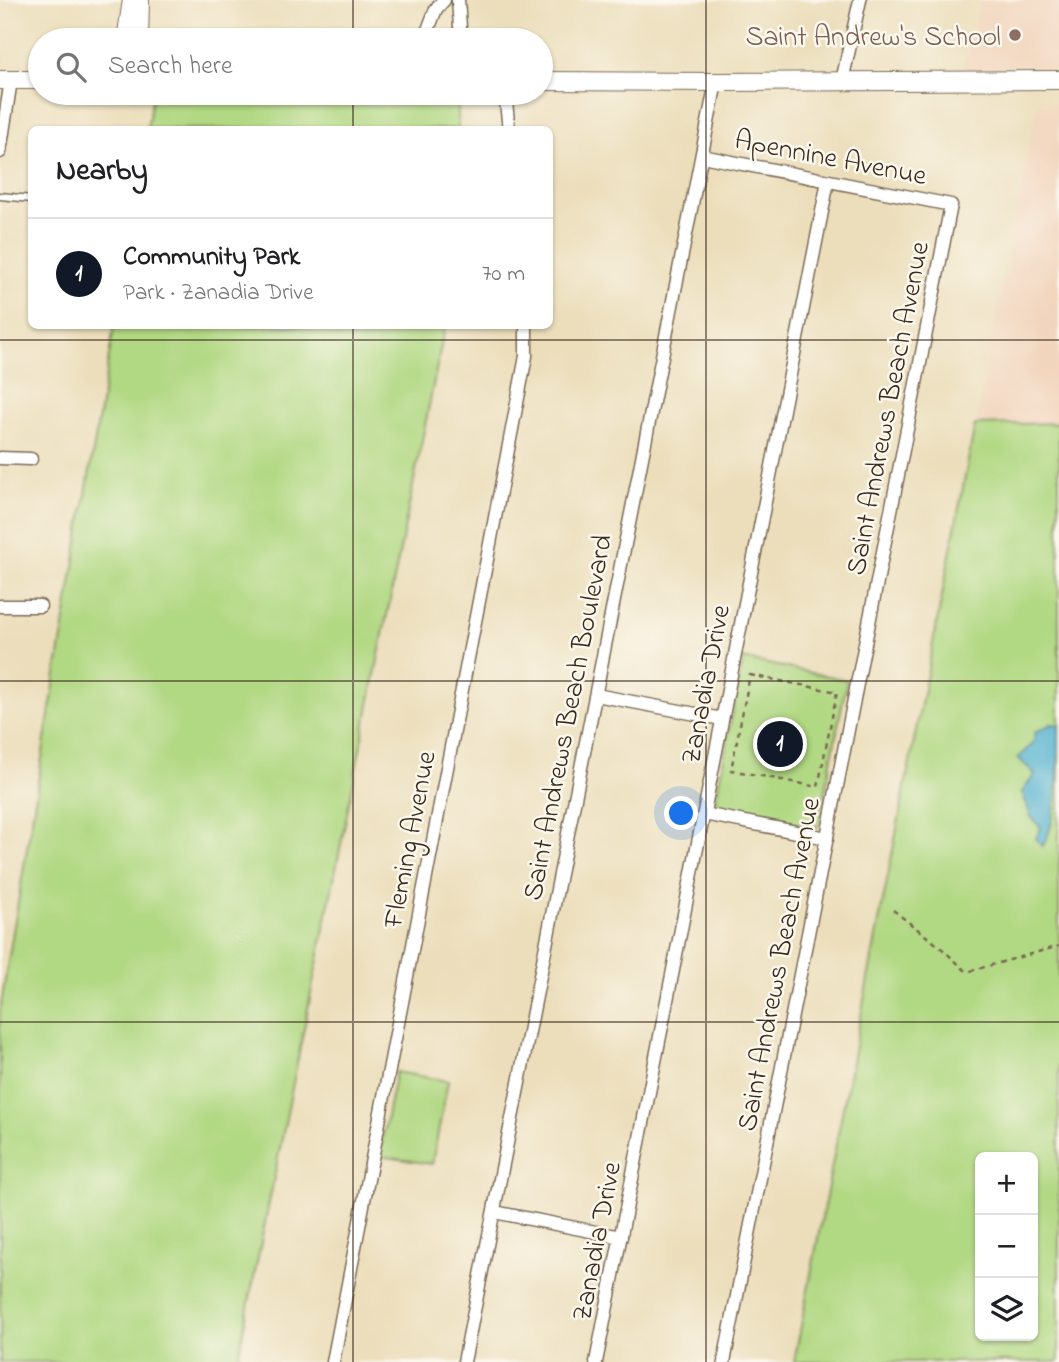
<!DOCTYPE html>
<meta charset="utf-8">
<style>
body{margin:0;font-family:"Indie Flower",sans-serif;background:#f2f2f2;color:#202124}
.controls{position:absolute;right:21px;bottom:21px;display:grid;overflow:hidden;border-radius:10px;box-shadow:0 2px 5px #0004}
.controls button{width:63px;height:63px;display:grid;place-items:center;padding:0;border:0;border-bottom:2px solid #e0e0e0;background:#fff;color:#202124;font:35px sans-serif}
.you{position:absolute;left:682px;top:814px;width:24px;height:24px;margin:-18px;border:5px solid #fff;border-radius:50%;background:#1a73e8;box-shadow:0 0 0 10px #1a73e833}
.badge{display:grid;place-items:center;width:46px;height:46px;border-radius:50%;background:#111827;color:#fff;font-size:23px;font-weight:700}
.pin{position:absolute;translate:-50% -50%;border:4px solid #fff;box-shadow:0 2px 7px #0006}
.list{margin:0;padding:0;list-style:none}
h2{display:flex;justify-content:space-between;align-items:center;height:91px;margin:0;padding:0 28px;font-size:30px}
h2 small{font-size:23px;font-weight:400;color:#757577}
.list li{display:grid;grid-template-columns:46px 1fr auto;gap:21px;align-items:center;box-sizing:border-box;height:112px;padding:0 28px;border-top:2px solid #e0e0e0}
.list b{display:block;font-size:26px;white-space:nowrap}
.list p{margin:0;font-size:23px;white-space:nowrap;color:#757577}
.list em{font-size:23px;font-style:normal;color:#757577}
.icon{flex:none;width:38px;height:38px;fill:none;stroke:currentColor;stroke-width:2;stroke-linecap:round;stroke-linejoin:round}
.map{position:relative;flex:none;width:1059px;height:1362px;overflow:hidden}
.search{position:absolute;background:#fff;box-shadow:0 2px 5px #0004;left:28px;top:28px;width:525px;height:77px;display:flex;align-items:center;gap:18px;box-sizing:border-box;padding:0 24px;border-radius:38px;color:#757577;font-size:26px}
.panel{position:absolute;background:#fff;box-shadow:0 2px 5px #0004;left:28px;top:126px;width:525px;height:203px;border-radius:10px}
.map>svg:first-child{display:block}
.built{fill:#f2d5bd}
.green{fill:#b1d882;stroke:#768150;stroke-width:2;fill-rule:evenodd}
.water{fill:#50b1cf;stroke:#466e76;stroke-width:2}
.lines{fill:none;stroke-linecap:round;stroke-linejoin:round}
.service-casing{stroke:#796955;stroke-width:9}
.minor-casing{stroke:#796955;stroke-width:15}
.tertiary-casing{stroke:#796955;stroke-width:18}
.secondary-casing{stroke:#796955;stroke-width:20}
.path{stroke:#796955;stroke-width:2.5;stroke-dasharray:5 5;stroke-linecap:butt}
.service{stroke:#fff;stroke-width:6}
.minor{stroke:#fff;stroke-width:12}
.tertiary{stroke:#fff;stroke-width:16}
.secondary{stroke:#fff;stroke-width:18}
.grid{fill:none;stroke:#3b2a1e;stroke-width:2;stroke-opacity:0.55}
.education-dot{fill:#8d6e63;stroke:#fbf7ec;stroke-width:2.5}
.labels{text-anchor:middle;stroke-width:5;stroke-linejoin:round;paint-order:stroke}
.education-label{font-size:28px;fill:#785e54;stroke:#fbf7ec;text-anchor:end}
.street-label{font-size:28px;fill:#3b2a1e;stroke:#fbf7ec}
</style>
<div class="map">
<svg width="1059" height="1362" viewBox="0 0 1059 1362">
<rect width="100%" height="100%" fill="#fbf7ec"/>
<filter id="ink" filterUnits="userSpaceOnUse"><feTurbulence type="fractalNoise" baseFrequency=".0143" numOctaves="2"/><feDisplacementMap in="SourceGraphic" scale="14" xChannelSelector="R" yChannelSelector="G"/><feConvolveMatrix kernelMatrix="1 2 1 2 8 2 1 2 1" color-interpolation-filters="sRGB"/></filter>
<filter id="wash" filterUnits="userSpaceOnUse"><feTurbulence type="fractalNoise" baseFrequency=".00686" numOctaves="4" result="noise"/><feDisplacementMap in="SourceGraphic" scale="28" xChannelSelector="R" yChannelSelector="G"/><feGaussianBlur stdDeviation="1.57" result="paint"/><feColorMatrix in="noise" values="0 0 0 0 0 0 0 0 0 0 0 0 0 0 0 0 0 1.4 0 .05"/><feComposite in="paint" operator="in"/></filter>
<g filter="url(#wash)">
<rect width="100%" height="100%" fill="#ecdebb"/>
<g class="built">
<polygon points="980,0 1059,0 1059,69 963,70"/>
<polygon points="1059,104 1059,423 975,425 1037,105"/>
</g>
<g class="green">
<polygon points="153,93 458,93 458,129 147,129"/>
<polygon points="114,326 445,326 237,1362 0,1362 0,1010"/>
<path d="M1059,423V1362H794L975,425ZM980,1157H1033V1336H980Z"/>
<polygon points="743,659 847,680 818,828 714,808"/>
<polygon points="396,1072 448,1081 432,1164 379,1156"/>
</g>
<path class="water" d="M1051,724L1059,725C1059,757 1059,822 1042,847L1036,838L1041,828L1031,817L1022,792L1035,774L1018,758L1034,742V733Z"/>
</g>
<g filter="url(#ink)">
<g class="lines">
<defs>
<polyline id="service" points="0,196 32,199"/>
<g id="minor">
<polyline points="458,0 461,40"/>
<polyline points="424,40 436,9 444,0"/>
<polyline points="842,81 860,0"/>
<polyline points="505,93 509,130"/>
<polyline points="0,152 11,80"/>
<polyline points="702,156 951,205 724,1362"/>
<polyline points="0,458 31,459"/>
<polyline points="0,606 40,606"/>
<polyline points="596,695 722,719"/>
<polyline points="704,814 827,838"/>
<polyline points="494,1212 621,1237"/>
<polyline points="333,1362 526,356 526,326"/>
<polyline points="464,1362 716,82"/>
<polyline points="596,1362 828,181"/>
</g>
<g id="tertiary">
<polyline points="125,40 131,0"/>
<polyline points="140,40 141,0"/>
</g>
<g id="secondary">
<polyline points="0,80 40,80"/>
<polyline points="541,81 716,82 1059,80"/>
</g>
</defs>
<use href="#service" class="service-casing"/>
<use href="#minor" class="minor-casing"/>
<use href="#tertiary" class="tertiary-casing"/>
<use href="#secondary" class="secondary-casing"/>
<g class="path">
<polygon points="750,675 837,692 818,787 731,770"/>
<polyline points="893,910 939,946 967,972 1059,946"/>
</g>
<use href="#service" class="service"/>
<use href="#minor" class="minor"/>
<use href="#tertiary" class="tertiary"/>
<use href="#secondary" class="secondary"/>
</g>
</g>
<path class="grid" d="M353,0V40M706,0V1362M353,93V130M353,326V1362M0,340H1059M0,681H1059M0,1022H1059"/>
<circle class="education-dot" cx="1015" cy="35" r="7"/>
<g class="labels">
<g class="education-label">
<text x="1001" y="45">Saint Andrew's School</text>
</g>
<g class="street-label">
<text transform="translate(831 156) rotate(11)" y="10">Apennine Avenue</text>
<text transform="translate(886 408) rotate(-79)" y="10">Saint Andrews Beach Avenue</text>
<text transform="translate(704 684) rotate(-79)" y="10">Zanadia Drive</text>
<text transform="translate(566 717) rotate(-79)" y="10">Saint Andrews Beach Boulevard</text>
<text transform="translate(408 839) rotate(-79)" y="10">Fleming Avenue</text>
<text transform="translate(777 964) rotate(-79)" y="10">Saint Andrews Beach Avenue</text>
<text transform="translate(595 1241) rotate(-79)" y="10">Zanadia Drive</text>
</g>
</g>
</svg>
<div class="controls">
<button>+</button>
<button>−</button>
<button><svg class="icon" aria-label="layers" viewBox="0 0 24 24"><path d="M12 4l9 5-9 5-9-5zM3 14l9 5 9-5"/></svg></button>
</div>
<div class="you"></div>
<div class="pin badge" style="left:780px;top:744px">1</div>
<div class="search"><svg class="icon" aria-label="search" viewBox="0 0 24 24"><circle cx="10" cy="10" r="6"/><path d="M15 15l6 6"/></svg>Search here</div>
<section class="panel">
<h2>Nearby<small></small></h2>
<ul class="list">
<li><span class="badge">1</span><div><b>Community Park</b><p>Park · Zanadia Drive</p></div><em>70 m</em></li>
</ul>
</section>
</div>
